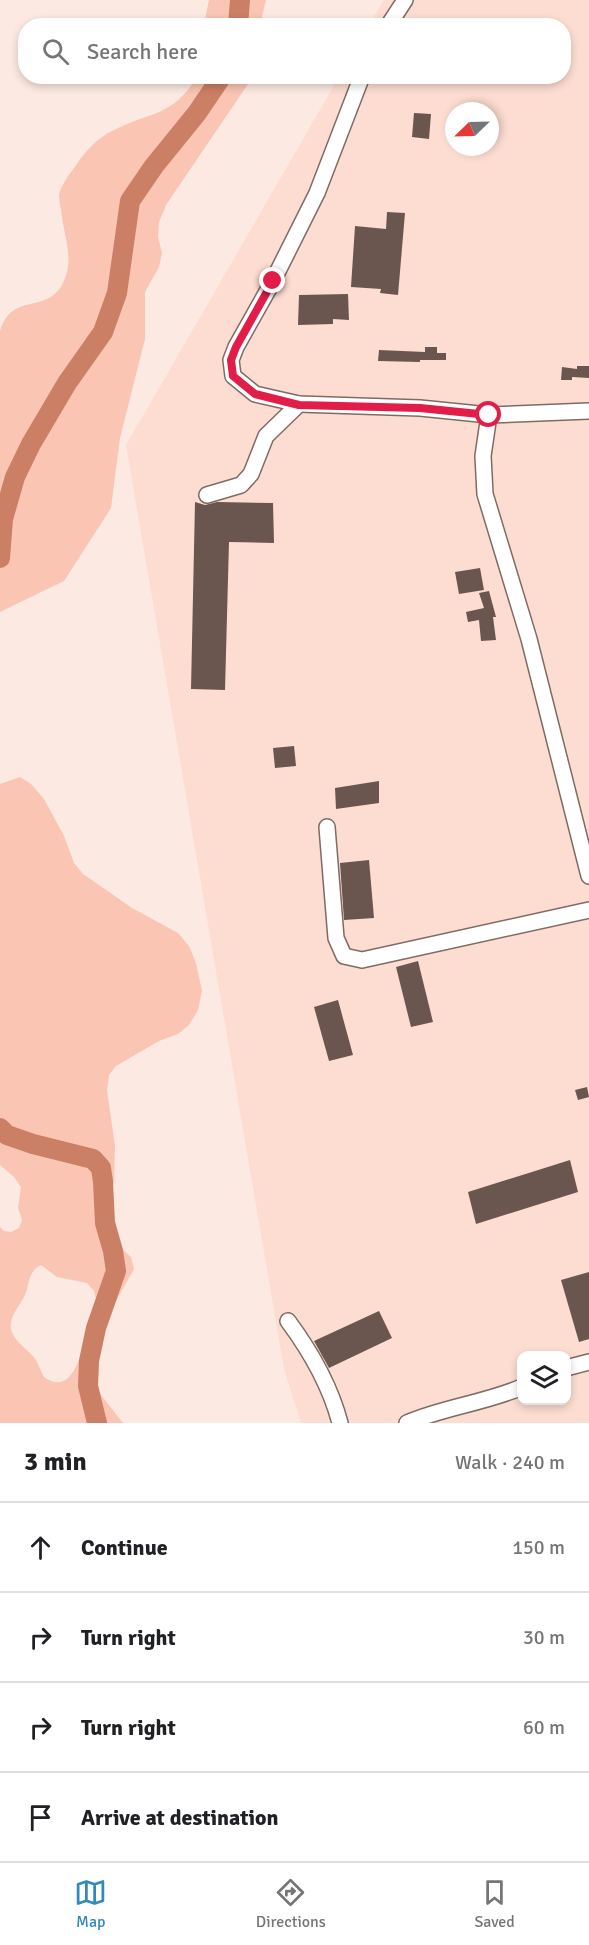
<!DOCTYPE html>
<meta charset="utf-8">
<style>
body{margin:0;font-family:Signika,sans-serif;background:#f6f6f6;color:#202124}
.controls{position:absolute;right:18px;bottom:18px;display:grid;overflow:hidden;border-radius:12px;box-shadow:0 3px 9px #0003}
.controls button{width:54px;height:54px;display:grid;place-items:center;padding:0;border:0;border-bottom:2px solid #e0e0e0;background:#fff;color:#202124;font:30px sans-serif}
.compass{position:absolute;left:445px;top:102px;width:54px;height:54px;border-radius:50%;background:#fff;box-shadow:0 3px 9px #0003;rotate:247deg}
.stop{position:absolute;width:18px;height:18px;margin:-14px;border:4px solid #e11d48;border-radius:50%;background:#fff}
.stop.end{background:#e11d48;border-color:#fff;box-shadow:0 2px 6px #0008}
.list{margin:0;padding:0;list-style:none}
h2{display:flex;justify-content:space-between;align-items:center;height:78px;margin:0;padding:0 24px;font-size:26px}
h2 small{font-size:20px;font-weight:400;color:#757577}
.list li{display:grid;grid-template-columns:39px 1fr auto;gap:18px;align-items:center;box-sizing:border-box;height:90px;padding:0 24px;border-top:2px solid #e0e0e0}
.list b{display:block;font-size:22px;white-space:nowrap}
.list em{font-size:20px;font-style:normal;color:#757577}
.icon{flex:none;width:33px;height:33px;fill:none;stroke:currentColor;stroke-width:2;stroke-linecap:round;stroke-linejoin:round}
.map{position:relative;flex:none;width:589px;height:1423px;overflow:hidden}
.search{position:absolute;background:#fff;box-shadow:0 3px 9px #0003;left:18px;right:18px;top:18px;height:66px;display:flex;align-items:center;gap:15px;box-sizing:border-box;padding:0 21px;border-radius:24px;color:#757577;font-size:22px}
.sheet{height:438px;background:#fff}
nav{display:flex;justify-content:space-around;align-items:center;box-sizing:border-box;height:84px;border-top:2px solid #e0e0e0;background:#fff;font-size:16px;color:#757577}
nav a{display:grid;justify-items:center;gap:3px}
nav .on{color:#3389b8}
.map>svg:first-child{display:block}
.built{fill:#fdddd1;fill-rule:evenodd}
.green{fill:#fac5b2;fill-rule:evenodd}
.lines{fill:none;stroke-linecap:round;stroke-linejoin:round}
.river{stroke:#cb7f64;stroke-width:20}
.building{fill:#6a564f}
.minor-casing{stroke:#806b63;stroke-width:18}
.minor{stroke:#fff;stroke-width:15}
.route{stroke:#e11d48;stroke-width:8}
</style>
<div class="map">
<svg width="589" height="1423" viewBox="0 0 589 1423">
<rect width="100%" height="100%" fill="#fce9e2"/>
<path class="built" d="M384,0H589V1423H301L284,1369L126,445L339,77L564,76V26L369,25ZM454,111H490V147H454ZM522,1356H566V1400H522Z"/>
<g class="green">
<polygon points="209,0 266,0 260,25 204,25"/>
<path d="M197,77H251L250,81L166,205L159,222L158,237L162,253L159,267L145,292V339L120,438L111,508L64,581L0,612V331C13,291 44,315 62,285C76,260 63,235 61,209C60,205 59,199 59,195C60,188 67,177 72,171C83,154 96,138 114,130C152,111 172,117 197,77Z"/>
<path d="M20,777L31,784L44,799L64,836L74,863L83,874L132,908L178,933L189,946L196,963L202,991L198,1010L189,1025L178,1034L159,1041L116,1066L109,1075L107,1090L115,1146L114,1180L109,1209L110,1224L114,1237L122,1249L131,1257L134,1269L107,1317L94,1374V1386L123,1423H0V1227L4,1231L11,1232L19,1228L22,1220L18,1208L21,1187L14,1177L0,1165V784ZM41,1265L57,1277L87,1283L94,1291L96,1299C94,1310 90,1321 87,1332C82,1351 73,1398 44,1377C41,1372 39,1366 36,1360C28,1348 8,1339 11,1322C13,1311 23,1302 26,1292C30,1280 29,1271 41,1265Z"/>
</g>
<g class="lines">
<g class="river">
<polyline points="238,26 240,0"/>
<polyline points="0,558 3,519 15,477 31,444 67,383 103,332 117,293 130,201 154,166 197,113 222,76"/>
<polyline points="0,1128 7,1135 33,1144 93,1159 101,1168 103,1182 105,1223 113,1251 116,1271 96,1328 89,1361 88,1386 97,1423"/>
</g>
</g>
<g class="building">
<polygon points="414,113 431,114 429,139 412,137"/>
<polygon points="387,212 405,213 398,295 380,293 381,289 351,287 355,226 386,229"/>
<polygon points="348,294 349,320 333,319 333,324 298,325 299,295"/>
<polygon points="425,347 437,347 437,353 446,353 446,360 420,360 420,362 378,361 379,350 425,352"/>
<polygon points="577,366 589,366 589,378 572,377 572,380 561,380 562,367 577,369"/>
<polygon points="195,502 205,505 217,502 273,503 274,543 229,542 225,690 191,689"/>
<polygon points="480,568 484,590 459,594 455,572"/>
<polygon points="489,591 496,617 493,617 496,640 481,641 479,620 468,622 466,612 484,608 479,593"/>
<polygon points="294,746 296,766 275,768 273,748"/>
<polygon points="379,781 379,803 336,809 335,788"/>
<polygon points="369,860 374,918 344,920 340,863"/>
<polygon points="418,961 433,1022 411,1027 396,967"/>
<polygon points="338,1000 353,1055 329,1061 314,1007"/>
<polygon points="587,1087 589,1097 578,1100 575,1090"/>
<polygon points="570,1160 578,1192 476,1224 468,1192"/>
<polygon points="589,1272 589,1339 579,1342 561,1280"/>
<polygon points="379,1311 392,1338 329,1368 314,1341"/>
</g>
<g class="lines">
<defs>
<g id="minor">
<polyline points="388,26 405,0"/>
<polyline points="362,76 317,193 273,281 236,347 231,360 233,376 255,394 299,404 420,408 489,415 483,456 485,494 529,639 589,876"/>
<polyline points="489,415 589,411"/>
<polyline points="207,495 241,485 251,474 266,436 299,404"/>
<polyline points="327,827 336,938 344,956 362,960 589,910"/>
<path d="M288,1321C311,1352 330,1385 340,1423"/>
<polyline points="566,1368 589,1362"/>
<path d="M407,1423C444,1407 485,1403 522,1387"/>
</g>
</defs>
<use href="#minor" class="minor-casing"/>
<use href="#minor" class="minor"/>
</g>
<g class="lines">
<polyline class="route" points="273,281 236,347 231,360 233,376 255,394 299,405 420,408 489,415"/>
</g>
</svg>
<div class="controls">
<button><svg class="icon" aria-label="layers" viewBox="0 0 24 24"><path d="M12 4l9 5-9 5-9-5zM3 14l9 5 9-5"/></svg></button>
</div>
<svg class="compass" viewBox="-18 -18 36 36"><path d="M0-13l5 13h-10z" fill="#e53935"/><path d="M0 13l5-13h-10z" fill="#757577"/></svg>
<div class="stop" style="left:489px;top:415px"></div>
<div class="stop end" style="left:273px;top:281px"></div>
<div class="search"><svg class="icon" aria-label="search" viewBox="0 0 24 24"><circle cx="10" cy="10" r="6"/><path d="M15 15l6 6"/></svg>Search here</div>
</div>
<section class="sheet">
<h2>3 min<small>Walk · 240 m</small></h2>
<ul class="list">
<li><svg class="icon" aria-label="ahead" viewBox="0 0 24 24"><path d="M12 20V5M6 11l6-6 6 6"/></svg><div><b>Continue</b></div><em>150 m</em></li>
<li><svg class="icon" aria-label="right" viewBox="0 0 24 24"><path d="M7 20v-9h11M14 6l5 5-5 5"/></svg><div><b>Turn right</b></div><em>30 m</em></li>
<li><svg class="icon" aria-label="right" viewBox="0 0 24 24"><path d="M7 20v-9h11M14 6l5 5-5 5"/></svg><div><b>Turn right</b></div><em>60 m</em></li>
<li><svg class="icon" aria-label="arrive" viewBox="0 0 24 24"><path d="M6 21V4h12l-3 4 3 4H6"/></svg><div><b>Arrive at destination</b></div></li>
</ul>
</section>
<nav>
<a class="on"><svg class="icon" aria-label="map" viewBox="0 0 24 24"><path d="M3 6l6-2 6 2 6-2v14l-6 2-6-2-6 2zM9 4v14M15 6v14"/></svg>Map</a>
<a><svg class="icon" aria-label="directions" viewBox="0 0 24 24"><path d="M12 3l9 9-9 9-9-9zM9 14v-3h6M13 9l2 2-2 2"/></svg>Directions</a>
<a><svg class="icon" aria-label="saved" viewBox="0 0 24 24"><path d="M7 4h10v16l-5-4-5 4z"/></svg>Saved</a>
</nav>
